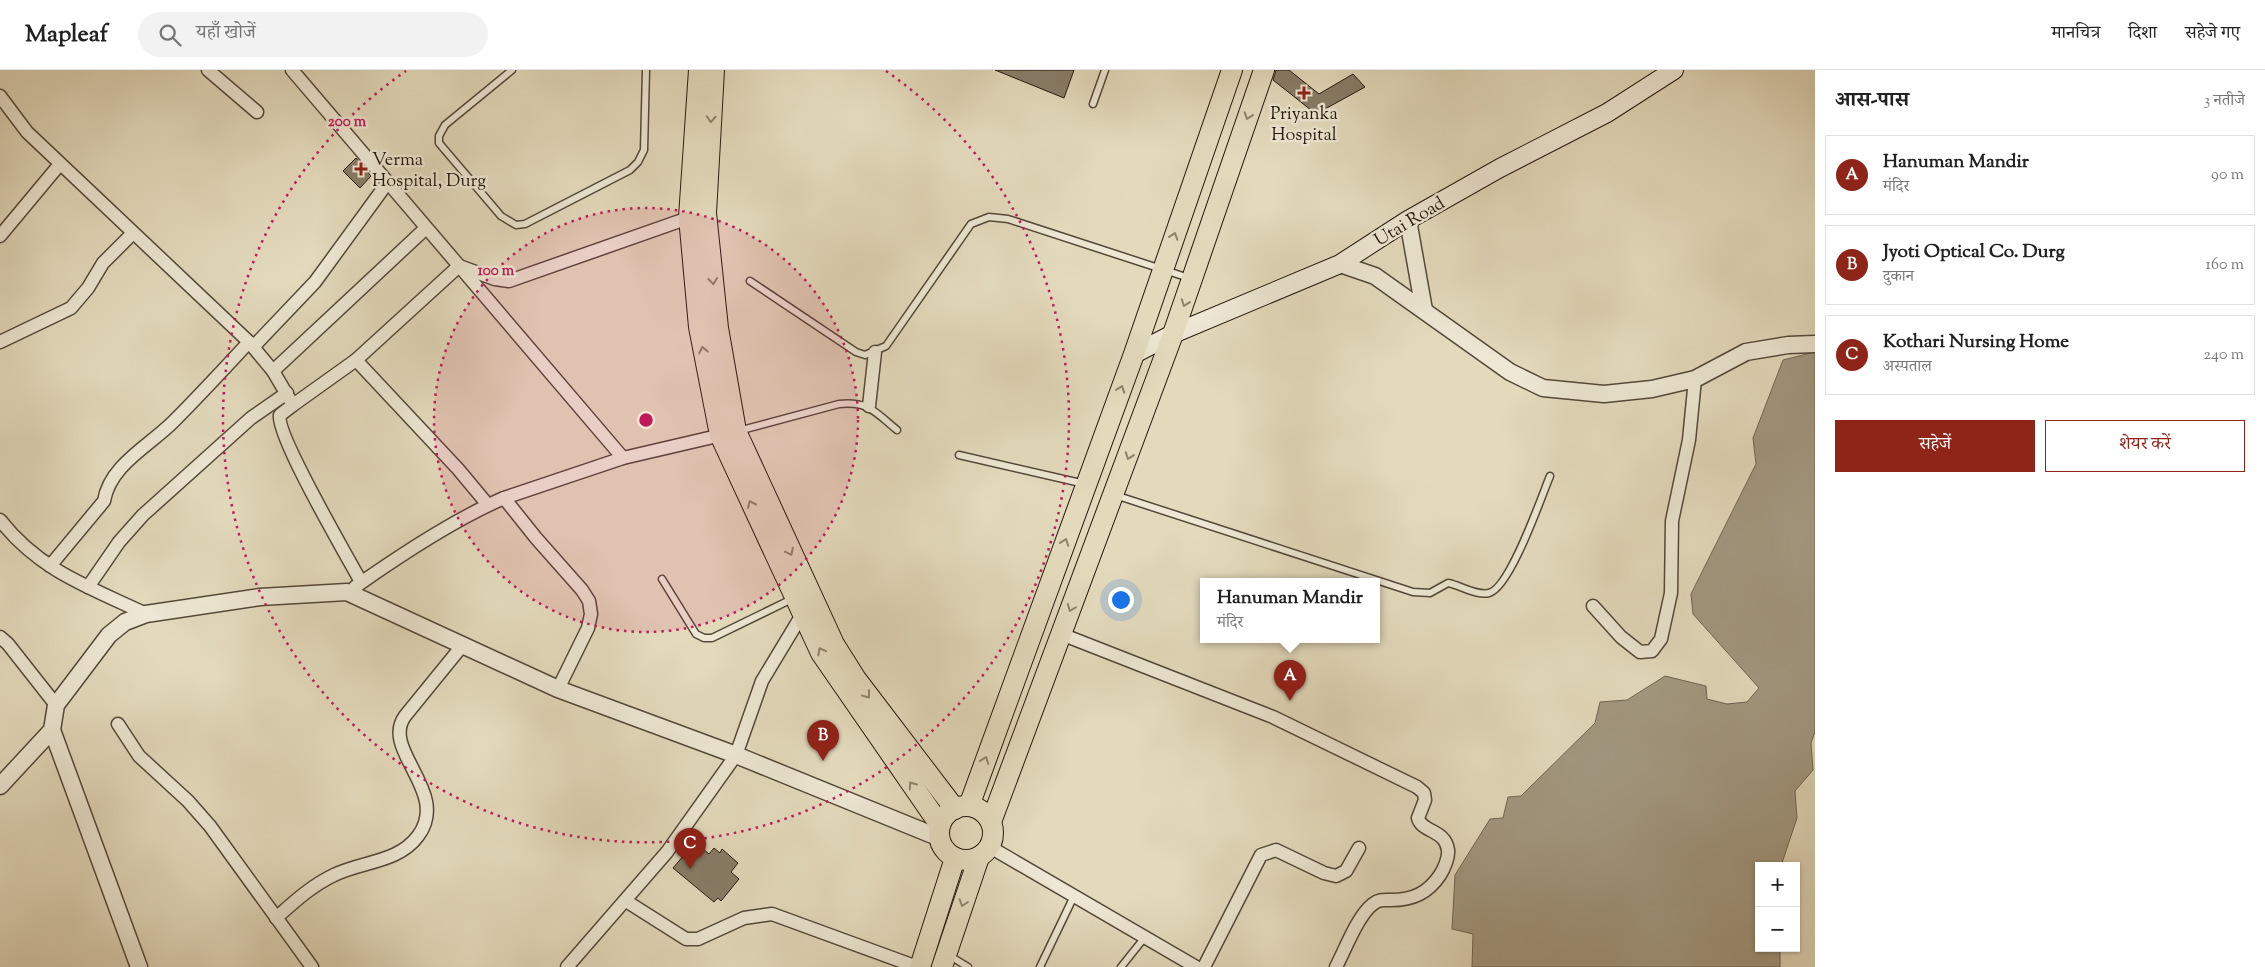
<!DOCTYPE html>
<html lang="hi">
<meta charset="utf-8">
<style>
body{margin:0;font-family:"Sorts Mill Goudy","Noto Serif Devanagari",serif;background:#f2f2f2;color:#222}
.controls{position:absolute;right:15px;bottom:15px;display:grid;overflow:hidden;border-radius:0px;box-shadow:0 1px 4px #0004}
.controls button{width:45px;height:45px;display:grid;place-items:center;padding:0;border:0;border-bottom:1px solid #e0e0e0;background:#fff;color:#222;font:25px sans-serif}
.you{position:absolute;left:1120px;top:529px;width:18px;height:18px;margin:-12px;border:4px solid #fff;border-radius:50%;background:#1a73e8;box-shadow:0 0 0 8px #1a73e833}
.badge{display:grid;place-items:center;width:32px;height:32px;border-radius:50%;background:#8f2418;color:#fff;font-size:16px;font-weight:700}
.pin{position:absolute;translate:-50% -41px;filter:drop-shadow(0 1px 2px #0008)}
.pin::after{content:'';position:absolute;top:26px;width:18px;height:15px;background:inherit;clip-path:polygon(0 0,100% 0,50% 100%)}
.popup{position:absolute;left:1200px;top:508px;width:180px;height:65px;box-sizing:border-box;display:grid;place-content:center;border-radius:0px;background:#fff;filter:drop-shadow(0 1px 4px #0005);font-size:16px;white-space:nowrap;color:#767676}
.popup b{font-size:19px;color:#222}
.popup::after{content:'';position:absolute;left:50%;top:100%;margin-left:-10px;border:10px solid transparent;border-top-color:#fff}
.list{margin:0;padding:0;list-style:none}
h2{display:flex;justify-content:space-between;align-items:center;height:65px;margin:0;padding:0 20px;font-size:21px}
h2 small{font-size:16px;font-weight:400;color:#767676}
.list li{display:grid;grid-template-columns:32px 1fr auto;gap:15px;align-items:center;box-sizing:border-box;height:80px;margin:0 10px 10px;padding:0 10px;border:1px solid #e0e0e0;border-radius:0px}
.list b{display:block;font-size:19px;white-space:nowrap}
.list p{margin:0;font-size:16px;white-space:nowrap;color:#767676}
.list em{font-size:16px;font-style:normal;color:#767676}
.actions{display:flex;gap:10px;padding:15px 20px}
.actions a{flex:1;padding:11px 0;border:1px solid #8f2418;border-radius:0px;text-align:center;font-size:18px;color:#8f2418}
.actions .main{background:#8f2418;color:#fff}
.icon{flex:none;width:28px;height:28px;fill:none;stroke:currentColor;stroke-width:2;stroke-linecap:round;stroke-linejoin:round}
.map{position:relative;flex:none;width:1815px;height:897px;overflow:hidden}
header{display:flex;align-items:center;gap:30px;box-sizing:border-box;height:70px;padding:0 25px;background:#fff;border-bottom:1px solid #e0e0e0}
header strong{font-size:24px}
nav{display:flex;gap:28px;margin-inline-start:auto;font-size:18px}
.search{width:350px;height:45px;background:#f2f2f2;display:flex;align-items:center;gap:12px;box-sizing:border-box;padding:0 18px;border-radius:28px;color:#767676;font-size:19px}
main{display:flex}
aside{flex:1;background:#fff}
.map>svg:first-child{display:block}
.water{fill:#a29880;stroke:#706552}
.building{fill:#887d68;stroke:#25180d}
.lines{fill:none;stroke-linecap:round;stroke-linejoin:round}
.service-casing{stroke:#544839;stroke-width:9}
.minor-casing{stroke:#544839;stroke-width:15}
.tertiary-casing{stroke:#544839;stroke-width:19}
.secondary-casing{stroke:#25180d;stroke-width:20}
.primary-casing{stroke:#25180d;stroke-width:22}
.service{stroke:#ede7d3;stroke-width:6}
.minor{stroke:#ede7d3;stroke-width:12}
.tertiary{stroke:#ede7d3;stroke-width:16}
.secondary{stroke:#ede7d3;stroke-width:18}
.primary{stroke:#e3dabc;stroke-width:20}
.oneway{stroke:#8e836d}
.ring{fill:none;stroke:#c2185b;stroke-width:2.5;stroke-dasharray:2.5 5}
.poi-dot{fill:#8f2418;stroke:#ede7d3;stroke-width:2}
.labels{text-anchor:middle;stroke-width:5;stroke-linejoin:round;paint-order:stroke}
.poi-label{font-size:18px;fill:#25180d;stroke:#ede7d3}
.street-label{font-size:18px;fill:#25180d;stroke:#ede7d3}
.centre{fill:#c2185b;stroke:#ede7d3;stroke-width:2.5}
.ring-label{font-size:15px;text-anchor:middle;font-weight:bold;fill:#c2185b;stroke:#ede7d3;stroke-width:5;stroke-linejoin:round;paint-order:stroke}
</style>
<header>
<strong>Mapleaf</strong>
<div class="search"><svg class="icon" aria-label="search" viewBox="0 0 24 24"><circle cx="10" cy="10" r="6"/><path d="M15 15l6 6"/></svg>यहाँ खोजें</div>
<nav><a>मानचित्र</a><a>दिशा</a><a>सहेजे गए</a></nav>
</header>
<main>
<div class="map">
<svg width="1815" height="897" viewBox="0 0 1815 897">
<rect width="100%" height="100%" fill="#e3dabc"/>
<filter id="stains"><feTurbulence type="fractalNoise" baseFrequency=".004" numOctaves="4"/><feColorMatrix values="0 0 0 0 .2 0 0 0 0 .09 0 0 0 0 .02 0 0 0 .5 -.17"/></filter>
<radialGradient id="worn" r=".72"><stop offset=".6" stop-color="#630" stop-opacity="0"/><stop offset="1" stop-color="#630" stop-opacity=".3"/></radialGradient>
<polygon class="water" points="1815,282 1815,662 1811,673 1813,700 1795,721 1797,748 1781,796 1759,796 1759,878 1780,878 1780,897 1472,897 1473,864 1452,859 1455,805 1490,749 1503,748 1508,727 1521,726 1595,653 1600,632 1627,630 1665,606 1706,616 1707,629 1727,634 1747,632 1759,618 1693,544 1691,524 1756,394 1753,368 1783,290"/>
<g class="building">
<polygon points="995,0 1074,0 1064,28"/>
<polygon points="1276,0 1289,0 1319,24 1353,4 1365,17 1316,44 1273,10"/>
<polygon points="356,88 371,106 360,118 343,101"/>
<polygon points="695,772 709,784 714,778 720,783 722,779 738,793 731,802 739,809 721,831 718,828 714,832 673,798"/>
</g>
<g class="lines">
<defs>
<g id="service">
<polyline points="512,0 445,55 439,66 439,73 501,146 516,155 525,154 630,100 638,92 644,80 646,0"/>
<polyline points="1093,34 1105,0"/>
<polyline points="750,211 856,282 865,285 886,276 971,154 989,147 1008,149 1189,208"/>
<path d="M738,361L839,334C869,331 875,342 897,360"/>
<polyline points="959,385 1085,414"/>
<path d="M1115,425L1413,522L1430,523L1448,513C1460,515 1476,526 1489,523C1510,518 1541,428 1550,406"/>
<polyline points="662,509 696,564 704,568 712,568 792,529"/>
<polyline points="950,886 968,897"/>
<polyline points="1040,897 1074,826"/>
<polyline points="1121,897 1145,867"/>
</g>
<g id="minor">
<polyline points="208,0 257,42"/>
<polyline points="292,0 623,388"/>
<path d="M0,26L27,62L249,272L273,301L293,335L280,345C275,363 348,488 361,512"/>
<polyline points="0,166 60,94"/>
<polyline points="0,272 71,238 88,218 103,193 132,164"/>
<polyline points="254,276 315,212 388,112"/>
<polyline points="356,290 458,399 488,435"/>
<polyline points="273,301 426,158"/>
<polyline points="293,335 356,290 459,196 495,209 509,211 694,146"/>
<polyline points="869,336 875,282"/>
<polyline points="504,428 536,468 582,520 589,531 591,544 588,558 558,619"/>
<path d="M0,450C40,501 89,517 146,544"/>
<path d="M50,496L104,431C110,395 149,376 173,352C199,326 224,299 249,272"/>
<polyline points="88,517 119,472 143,445 251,348 287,323"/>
<path d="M355,517C399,486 455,449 504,428L623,388L726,364"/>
<polyline points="1593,536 1621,567 1640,582 1652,581 1661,569 1671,523 1672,451 1689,370 1695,309"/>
<path d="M1061,564L1273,647L1417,717L1424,723L1425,730L1418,748C1422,763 1445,759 1448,780C1449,787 1444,799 1440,805C1428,823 1413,830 1391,830C1384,830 1379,829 1373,834C1358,845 1345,880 1336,897"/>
<polyline points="0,567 8,574 56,635"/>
<polyline points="118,654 139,686 188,731 210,756 312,897"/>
<polyline points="990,777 1196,897"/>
<polyline points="626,831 686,869 698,869 744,848 772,844 917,897"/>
<path d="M276,848C294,832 311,816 334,805C362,791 398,793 418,766C451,722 380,680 405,646L462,576"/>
<polyline points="567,897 667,782 736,685 762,611 803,543"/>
<polyline points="1204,897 1261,785 1276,780 1324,803 1336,806 1346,801 1359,778"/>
</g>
<g id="tertiary">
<polyline points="1408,150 1424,240"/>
<polyline points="1340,194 1375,206 1510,302 1543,318 1604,324 1652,319 1695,309 1746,282 1788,275 1815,274"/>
<polyline points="52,660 139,897"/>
<polyline points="0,716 52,660 56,635 109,565 125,552 146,544 260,527 347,522 558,619 736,685 940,768"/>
</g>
<polyline id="secondary" points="1134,284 1173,264 1340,194 1408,150 1500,98 1607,43 1674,0"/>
<g id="primary">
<polyline points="699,0 689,147 699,257 720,365 821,583 940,755"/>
<polyline points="714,0 706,143 718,258 736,361 834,574 856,609 955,739"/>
<polyline points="969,736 1134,284 1232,0"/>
<circle cx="966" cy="763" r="27"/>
<polyline points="991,752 1173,264 1264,0"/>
<polyline points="920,897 955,788"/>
<polyline points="942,897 979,787"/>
</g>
</defs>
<use href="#service" class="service-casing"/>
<use href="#minor" class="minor-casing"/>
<use href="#tertiary" class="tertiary-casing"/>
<use href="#secondary" class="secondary-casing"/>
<use href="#primary" class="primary-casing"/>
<use href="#service" class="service"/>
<use href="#minor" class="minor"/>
<use href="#tertiary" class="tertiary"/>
<use href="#secondary" class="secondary"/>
<use href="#primary" class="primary"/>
</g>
<defs><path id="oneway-chevron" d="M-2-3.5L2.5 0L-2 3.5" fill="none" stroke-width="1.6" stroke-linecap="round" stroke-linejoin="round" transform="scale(1.25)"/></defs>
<g class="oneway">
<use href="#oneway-chevron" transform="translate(1248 46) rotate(109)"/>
<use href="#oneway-chevron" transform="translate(711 49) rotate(93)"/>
<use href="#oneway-chevron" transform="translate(1174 166) rotate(-71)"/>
<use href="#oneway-chevron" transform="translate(713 211) rotate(84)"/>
<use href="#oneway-chevron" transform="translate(1185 233) rotate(110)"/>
<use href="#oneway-chevron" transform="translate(703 280) rotate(-101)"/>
<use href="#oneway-chevron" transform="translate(1121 319) rotate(-70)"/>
<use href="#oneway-chevron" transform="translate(1129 386) rotate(110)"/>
<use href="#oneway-chevron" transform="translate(751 434) rotate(-114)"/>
<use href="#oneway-chevron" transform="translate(1065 472) rotate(-70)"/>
<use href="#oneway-chevron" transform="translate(790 482) rotate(64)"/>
<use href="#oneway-chevron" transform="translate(1071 538) rotate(111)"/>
<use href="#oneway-chevron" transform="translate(821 581) rotate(-118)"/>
<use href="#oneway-chevron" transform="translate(867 625) rotate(53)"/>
<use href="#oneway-chevron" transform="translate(985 690) rotate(-70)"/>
<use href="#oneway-chevron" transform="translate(912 715) rotate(-125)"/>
<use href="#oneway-chevron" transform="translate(963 833) rotate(108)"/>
</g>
<circle cx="646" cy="350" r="212" fill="#c2185b" fill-opacity=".12"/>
<g class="ring">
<circle cx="646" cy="350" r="212"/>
<path d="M886 1A423 423 0 1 1 406 1"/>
</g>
<g class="poi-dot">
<path d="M1301.5 15.5h5v5h5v5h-5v5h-5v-5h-5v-5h5z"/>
<path d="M358.5 91.5h5v5h5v5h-5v5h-5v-5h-5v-5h5z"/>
</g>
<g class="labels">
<g class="poi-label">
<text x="1304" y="49">Priyanka<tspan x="1304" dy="21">Hospital</tspan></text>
<text x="372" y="95" text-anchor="start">Verma<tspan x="372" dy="21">Hospital, Durg</tspan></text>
</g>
<g class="street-label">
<text transform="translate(1409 151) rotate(-31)" y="6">Utai Road</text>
</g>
</g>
<circle cx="646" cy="350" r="8" class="centre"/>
<g class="ring-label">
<text x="347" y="56">200 m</text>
<text x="496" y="205">100 m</text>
</g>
<rect width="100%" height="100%" filter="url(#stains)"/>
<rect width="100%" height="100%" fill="url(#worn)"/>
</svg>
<div class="controls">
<button>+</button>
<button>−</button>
</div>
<div class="you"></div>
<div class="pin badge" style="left:1290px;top:631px">A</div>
<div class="popup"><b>Hanuman Mandir</b>मंदिर</div>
<div class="pin badge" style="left:823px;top:691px">B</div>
<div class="pin badge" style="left:690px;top:799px">C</div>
</div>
<aside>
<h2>आस-पास<small>3 नतीजे</small></h2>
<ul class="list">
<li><span class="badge">A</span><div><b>Hanuman Mandir</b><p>मंदिर</p></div><em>90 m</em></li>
<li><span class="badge">B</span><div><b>Jyoti Optical Co. Durg</b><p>दुकान</p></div><em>160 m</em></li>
<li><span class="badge">C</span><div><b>Kothari Nursing Home</b><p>अस्पताल</p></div><em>240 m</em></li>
</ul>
<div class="actions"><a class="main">सहेजें</a><a>शेयर करें</a></div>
</aside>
</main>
